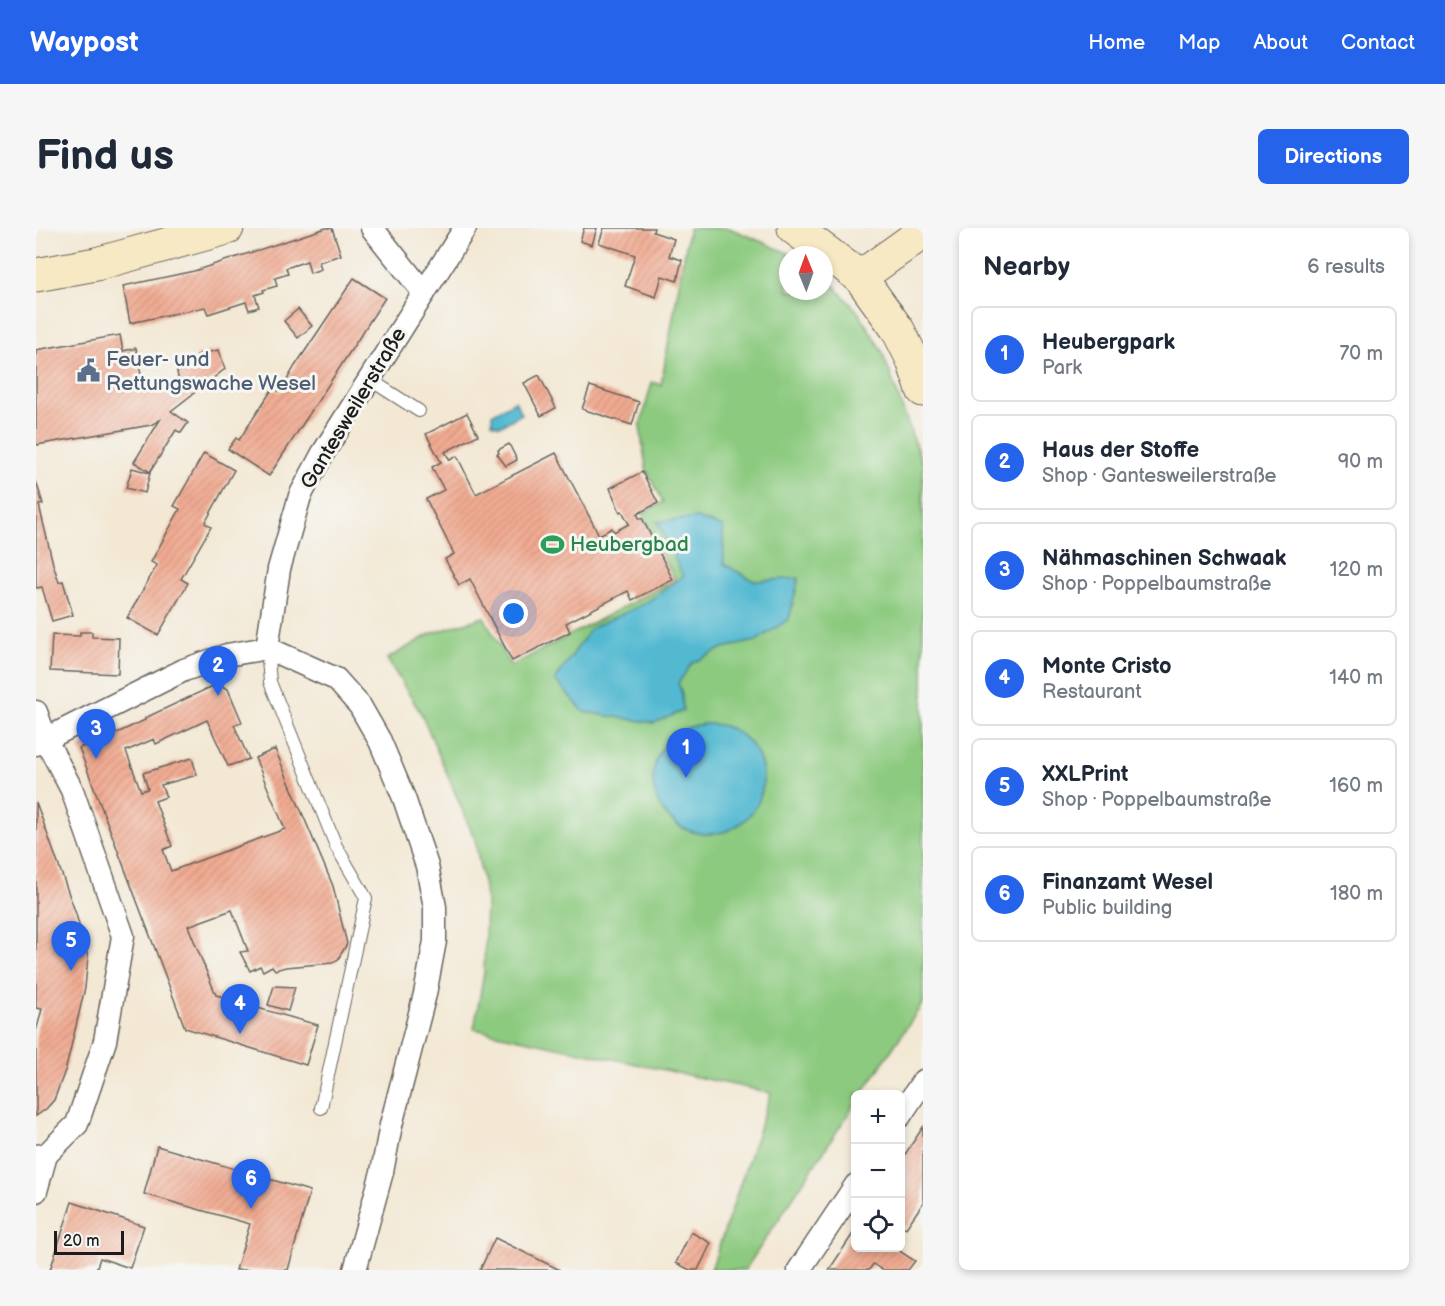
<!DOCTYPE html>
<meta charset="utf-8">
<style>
body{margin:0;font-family:"Balsamiq Sans",sans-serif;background:#f6f6f7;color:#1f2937}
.controls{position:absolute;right:18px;bottom:18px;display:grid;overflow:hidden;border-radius:9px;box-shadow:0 3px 9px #0003}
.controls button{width:54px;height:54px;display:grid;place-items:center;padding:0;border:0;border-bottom:2px solid #e0e1e3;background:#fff;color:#1f2937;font:30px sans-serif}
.compass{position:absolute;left:743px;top:18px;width:54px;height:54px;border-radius:50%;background:#fff;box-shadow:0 3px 9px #0003;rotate:359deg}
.scale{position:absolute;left:18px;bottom:15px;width:70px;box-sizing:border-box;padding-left:6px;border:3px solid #1c1c1c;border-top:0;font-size:16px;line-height:21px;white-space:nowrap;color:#1c1c1c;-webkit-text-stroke:4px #f6f6f2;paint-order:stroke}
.you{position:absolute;left:478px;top:386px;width:21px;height:21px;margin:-15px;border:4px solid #fff;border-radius:50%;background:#1a73e8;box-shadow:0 0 0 9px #1a73e833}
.badge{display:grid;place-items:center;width:39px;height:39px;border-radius:50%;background:#2563eb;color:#fff;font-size:20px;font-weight:700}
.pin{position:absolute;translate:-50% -50px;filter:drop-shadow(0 2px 3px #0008)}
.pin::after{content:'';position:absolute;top:32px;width:21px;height:18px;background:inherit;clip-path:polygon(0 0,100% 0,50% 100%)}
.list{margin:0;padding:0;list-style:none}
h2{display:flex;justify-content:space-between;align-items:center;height:78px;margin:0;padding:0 24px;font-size:26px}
h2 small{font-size:20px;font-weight:400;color:#747a83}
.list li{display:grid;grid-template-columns:39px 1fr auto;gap:18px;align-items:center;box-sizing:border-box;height:96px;margin:0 12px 12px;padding:0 12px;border:2px solid #e0e1e3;border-radius:9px}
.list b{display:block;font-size:22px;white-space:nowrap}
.list p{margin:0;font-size:20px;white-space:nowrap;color:#747a83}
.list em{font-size:20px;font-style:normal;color:#747a83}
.icon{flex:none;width:33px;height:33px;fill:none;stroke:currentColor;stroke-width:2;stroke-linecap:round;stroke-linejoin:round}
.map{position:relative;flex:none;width:887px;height:1042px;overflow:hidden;border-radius:9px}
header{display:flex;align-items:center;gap:36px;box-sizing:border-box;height:84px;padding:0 30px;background:#2563eb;color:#fff}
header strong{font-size:28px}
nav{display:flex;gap:33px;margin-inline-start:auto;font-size:21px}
.intro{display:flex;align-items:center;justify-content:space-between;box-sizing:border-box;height:144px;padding:0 36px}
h1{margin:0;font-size:42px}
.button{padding:15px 27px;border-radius:9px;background:#2563eb;color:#fff;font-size:21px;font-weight:700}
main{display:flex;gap:36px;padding:0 36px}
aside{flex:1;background:#fff;border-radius:9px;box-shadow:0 3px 9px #0003}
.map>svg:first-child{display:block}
.green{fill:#8cca7f;stroke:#54734e;stroke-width:1.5}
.water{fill:#53b9d1;stroke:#386a76;stroke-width:1.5}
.building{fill:url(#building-hatch)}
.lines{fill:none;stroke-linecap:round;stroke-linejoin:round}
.lane-casing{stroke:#67635c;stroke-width:14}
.street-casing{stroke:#67635c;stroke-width:25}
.secondary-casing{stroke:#67635c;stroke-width:35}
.lane{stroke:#fff;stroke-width:12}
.street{stroke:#fff;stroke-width:22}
.secondary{stroke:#f7e9c3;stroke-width:33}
.labels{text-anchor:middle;stroke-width:6;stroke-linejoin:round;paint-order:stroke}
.service-label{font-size:21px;fill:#4e5e75;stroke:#f6f6f2;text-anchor:start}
.street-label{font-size:21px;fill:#1c1c1c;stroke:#f6f6f2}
.leisure-label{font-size:21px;fill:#27864d;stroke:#f6f6f2;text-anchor:start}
</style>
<header>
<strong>Waypost</strong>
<nav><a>Home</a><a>Map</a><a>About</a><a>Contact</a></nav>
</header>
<div class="intro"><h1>Find us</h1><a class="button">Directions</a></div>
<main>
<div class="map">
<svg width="887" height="1042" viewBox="0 0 887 1042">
<defs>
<pattern id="building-hatch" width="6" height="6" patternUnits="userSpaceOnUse" patternTransform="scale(1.5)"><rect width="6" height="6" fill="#f1ab92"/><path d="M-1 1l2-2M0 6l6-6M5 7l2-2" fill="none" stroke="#ce937d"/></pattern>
</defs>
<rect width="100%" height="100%" fill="#f6f6f2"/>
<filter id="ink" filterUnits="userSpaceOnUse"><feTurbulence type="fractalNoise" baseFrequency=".0167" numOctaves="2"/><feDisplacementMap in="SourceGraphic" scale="12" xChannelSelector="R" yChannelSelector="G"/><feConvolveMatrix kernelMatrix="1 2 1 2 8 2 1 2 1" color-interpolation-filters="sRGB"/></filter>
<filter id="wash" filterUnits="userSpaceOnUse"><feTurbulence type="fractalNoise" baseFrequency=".008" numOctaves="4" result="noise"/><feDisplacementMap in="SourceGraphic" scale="24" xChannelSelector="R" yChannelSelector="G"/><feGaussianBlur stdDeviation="1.35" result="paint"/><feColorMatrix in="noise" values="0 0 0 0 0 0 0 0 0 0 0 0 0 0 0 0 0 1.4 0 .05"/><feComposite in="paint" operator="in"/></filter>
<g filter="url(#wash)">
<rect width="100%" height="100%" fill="#f3e8d4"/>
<polygon class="green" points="653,0 693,0 757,27 752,27 752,63 788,63 788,47 823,85 846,123 887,238 887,775 826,866 820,866 819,876 709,1042 675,1042 735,865 438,801 448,745 450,671 439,612 386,487 351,431 394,406 448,389 475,438 639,352 606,286 627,274 610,240 604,199 616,154 625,157"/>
<g class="water">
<polygon points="479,173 486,186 464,198 456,195 456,186"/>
<polygon points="661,290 687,299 688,336 718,353 763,350 753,391 720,413 687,420 656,435 642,455 646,466 647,483 618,495 548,484 519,452 555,400 608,376 647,348 621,294"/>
<circle cx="672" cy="551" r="55"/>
</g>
<g id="blocks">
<g class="building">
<polygon points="290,0 296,0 305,27 283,34 285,41 274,45 271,33 250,40 252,46 239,50 241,58 227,62 228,64 219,67 223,79 213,82 210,74 172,86 169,79 94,95 87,58 158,43"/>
<polygon points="548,0 561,0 556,17 544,13"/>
<polygon points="568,0 618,0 617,4 638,11 633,28 646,32 641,53 626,48 620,69 589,58 599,27 563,15"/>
<polygon points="318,50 349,70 233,248 192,221 200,210 203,212 237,160 244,164 259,138"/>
<polygon points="262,81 276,98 262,110 248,93"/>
<polygon points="84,107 87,123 100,120 108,163 143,156 141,143 164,139 161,127 183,122 189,141 135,183 152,195 145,205 140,202 114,244 98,234 124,192 115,197 0,217 0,122"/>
<polygon points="503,147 520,180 505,188 488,155"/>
<polygon points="554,158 603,174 596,197 546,181"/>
<polygon points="431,185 442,207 409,224 414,232 421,228 440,266 520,225 563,307 576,300 578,304 593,296 586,283 584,284 574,260 606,244 622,275 601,286 604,291 606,290 637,352 596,372 592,363 530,395 534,404 476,433 434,351 423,357 409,331 418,326 390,271 408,262 396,239 405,234 390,206"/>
<polygon points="473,216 481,232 470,238 461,226 463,225 462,222"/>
<polygon points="168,225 198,242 169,295 175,299 145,351 152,355 122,407 91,390 121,337 115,334 144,281 138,278"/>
<polygon points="96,240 114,245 109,265 90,260"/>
<polygon points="0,253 7,276 3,277 17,336 23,354 27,353 37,387 16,393 6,359 0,360"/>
<polygon points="44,404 56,404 56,409 83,410 82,446 14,443 16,407 44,408"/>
<polygon points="181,456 192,461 206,494 198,497 213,531 192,538 171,492 120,516 118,511 90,523 105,563 112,561 107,545 156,530 161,547 125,557 130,569 119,573 136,618 127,622 135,643 249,601 219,530 239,521 297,658 311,716 301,733 296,735 250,739 239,742 236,738 227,743 224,738 214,743 204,724 212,723 196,682 152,698 180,767 193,770 193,772 282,797 270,837 149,800 43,520 83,504 109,492 109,490"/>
<polygon points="0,574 40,686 52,729 49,760 30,840 18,872 10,881 0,888 0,804 6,781 0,780"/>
<polygon points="238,758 259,759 252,783 232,777"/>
<polygon points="887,899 887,975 870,1000 864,997 864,934"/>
<polygon points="121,918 274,963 252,1042 200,1042 214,996 108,966"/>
<polygon points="36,974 108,998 94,1040 64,1030 60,1042 14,1042"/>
<polygon points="820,1001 820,1020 859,1020 879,1033 872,1042 846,1042 837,1036 833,1042 793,1042"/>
<polygon points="655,1004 675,1015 662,1042 654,1042 640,1035"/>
<polygon points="459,1010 524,1042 444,1042"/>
</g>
</g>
</g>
<g filter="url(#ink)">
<use href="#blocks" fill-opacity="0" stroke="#67635c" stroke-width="1.5"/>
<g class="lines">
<defs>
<g id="lane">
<polyline points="333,151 383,183"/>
<polyline points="231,420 234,454 300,618 330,670 285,880"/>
</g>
<g id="street">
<polyline points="336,0 388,65"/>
<polyline points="231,420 300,451 324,478 344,513 368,570 391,638 399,679 399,713 389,766 355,897 346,944 319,1042"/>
<polyline points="231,420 243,341 264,268 287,225 429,0"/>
<polyline points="0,484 10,512 36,562 87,708 69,813 41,896 10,927 0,928"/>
<polyline points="0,516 148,442 191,427 231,420"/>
<polyline points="864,888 887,853"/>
<polyline points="0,963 10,927"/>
<polyline points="763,1042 820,957"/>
</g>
<g id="secondary">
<polyline points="758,0 824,49 862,102 876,130 887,162"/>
<polyline points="0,47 60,36 191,0"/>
<polyline points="824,49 887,4"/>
</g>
</defs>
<use href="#lane" class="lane-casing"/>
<use href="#street" class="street-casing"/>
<use href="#secondary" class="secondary-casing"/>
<use href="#lane" class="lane"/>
<use href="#street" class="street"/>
<use href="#secondary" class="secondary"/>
</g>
</g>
<defs>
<symbol id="civic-bare" viewBox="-9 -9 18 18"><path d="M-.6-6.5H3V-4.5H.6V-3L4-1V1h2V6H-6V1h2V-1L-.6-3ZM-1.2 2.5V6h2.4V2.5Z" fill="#5c6f8a" stroke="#f6f6f2" stroke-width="2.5" paint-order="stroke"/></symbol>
<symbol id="stadium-bare" viewBox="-9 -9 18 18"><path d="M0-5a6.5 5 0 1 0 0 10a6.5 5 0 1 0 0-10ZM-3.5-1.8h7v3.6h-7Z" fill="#2e9e5b" stroke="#f6f6f2" stroke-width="2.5" paint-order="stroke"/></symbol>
</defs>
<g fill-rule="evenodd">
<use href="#civic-bare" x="36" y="126" width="33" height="33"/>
<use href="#stadium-bare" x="500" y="300" width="33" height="33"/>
</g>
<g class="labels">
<g class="service-label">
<text x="70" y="138">Feuer- und<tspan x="70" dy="24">Rettungswache Wesel</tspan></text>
</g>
<g class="street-label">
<text transform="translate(317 180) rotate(-59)" y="7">Gantesweilerstraße</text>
</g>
<g class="leisure-label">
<text x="534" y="323">Heubergbad</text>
</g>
</g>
</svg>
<div class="controls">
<button>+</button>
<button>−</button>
<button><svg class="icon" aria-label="locate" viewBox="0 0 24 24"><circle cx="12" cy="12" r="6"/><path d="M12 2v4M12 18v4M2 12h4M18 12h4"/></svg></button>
</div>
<svg class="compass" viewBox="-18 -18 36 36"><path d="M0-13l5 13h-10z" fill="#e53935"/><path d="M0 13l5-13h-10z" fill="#747a83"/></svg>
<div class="scale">20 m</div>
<div class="you"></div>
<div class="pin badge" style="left:650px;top:550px">1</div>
<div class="pin badge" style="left:182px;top:468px">2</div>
<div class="pin badge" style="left:60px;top:531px">3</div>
<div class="pin badge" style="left:204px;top:806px">4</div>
<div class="pin badge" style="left:35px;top:743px">5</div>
<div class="pin badge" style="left:215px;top:981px">6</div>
</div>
<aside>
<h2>Nearby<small>6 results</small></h2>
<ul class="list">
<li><span class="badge">1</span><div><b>Heubergpark</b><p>Park</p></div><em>70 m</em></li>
<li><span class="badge">2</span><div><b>Haus der Stoffe</b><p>Shop · Gantesweilerstraße</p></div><em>90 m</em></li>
<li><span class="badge">3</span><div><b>Nähmaschinen Schwaak</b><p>Shop · Poppelbaumstraße</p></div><em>120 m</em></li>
<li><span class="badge">4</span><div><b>Monte Cristo</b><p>Restaurant</p></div><em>140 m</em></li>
<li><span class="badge">5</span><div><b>XXLPrint</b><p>Shop · Poppelbaumstraße</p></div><em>160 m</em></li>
<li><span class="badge">6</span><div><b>Finanzamt Wesel</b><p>Public building</p></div><em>180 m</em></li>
</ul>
</aside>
</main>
